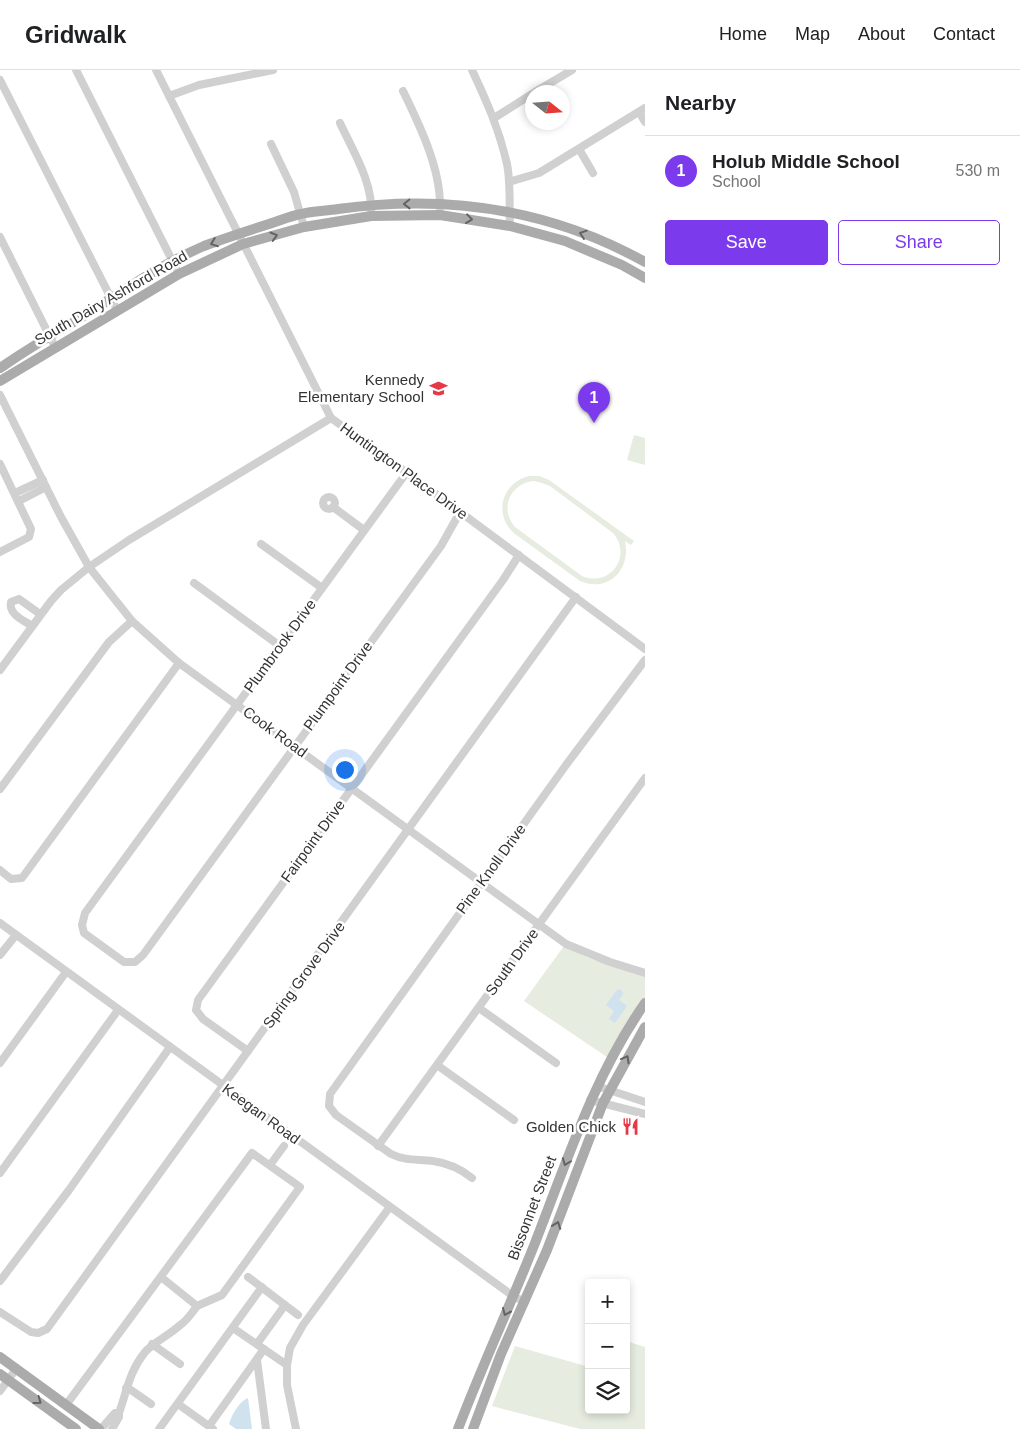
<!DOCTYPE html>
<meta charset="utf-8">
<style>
body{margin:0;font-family:Helvetica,sans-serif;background:#f2f2f2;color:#202124}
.controls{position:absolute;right:15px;bottom:15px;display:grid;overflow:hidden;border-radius:5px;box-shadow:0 2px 8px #0003}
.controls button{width:45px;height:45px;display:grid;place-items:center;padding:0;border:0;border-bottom:1px solid #e0e0e0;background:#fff;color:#202124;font:25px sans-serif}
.compass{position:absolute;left:525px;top:15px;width:45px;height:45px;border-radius:50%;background:#fff;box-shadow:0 2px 8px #0003;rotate:107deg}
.you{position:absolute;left:344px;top:699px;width:18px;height:18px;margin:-12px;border:4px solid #fff;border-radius:50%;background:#1a73e8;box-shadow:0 0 0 8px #1a73e833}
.badge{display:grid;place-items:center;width:32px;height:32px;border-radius:50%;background:#7c3aed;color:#fff;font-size:16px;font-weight:700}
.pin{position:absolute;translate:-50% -41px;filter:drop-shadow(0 1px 2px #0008)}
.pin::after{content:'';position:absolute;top:26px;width:18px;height:15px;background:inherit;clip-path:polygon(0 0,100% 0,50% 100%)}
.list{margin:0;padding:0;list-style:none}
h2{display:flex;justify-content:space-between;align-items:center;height:65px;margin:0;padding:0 20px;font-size:21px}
h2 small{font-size:16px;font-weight:400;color:#757577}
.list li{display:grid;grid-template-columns:32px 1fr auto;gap:15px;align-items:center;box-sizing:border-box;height:70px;padding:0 20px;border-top:1px solid #e0e0e0}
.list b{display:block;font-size:19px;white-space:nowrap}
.list p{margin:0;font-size:16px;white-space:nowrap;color:#757577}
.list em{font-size:16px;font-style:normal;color:#757577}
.actions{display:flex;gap:10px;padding:15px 20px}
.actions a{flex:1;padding:11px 0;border:1px solid #7c3aed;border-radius:5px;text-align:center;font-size:18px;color:#7c3aed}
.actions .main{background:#7c3aed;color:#fff}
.icon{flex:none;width:28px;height:28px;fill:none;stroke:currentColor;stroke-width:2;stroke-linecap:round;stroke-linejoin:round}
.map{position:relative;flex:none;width:645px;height:1359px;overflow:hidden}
header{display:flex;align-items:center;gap:30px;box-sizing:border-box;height:70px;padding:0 25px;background:#fff;border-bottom:1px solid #e0e0e0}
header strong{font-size:24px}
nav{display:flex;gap:28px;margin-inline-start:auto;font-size:18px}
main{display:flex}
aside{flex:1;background:#fff}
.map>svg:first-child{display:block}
.green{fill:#e6ecdf;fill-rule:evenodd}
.water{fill:#cfe2ee}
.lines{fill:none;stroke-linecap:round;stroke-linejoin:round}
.minor{stroke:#d0d0d0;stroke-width:8}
.major{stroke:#ababab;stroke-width:10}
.oneway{stroke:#636363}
.labels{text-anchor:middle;stroke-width:5;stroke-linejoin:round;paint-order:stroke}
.street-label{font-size:15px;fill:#333;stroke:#fff}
.poi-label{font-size:15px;fill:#333;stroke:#fff;text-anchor:end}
</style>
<header>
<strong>Gridwalk</strong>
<nav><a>Home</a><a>Map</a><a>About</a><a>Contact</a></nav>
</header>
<main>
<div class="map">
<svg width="645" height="1359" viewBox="0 0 645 1359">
<rect width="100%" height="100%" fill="#fff"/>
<g class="green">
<polygon points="634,365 645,368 645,395 627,390"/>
<path d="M529,406H539L549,410L634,471L631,475L625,471C631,500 608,523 580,511L515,464C493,446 501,413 529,406ZM534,411L542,413L550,416L613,463C633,486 610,518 582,506L515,457C499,439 510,413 534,411Z"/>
<polygon points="564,876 588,888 645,907 645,928 607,987 524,931"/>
<polygon points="626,1271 645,1277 645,1359 580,1359 492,1336 515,1276 589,1297 589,1340 626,1340"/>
</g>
<g class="water">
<polygon points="620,919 622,921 623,924 619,930 627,936 615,953 609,949 614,941 606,935 616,921"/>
<path d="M248,1328L252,1359H236L229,1354C232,1344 239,1332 248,1328Z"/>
</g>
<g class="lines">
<g class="minor">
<polyline points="76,0 179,204"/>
<polyline points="156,0 331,348 417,410 645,579"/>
<path d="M472,0C487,32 499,59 507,94C511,114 509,136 510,156"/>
<polyline points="0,10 117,240"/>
<path d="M403,21C420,56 441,99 440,138"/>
<polyline points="535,22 572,0"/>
<polyline points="169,26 199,15 273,0"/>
<polyline points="639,42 645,52"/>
<polyline points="494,48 532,24"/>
<path d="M340,53C353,81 374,114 371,146"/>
<polyline points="271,74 294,122 304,157"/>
<polyline points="579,79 593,103"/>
<polyline points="509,112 539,103 645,38"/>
<polyline points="0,167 55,277"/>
<polyline points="0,325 61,447 89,497 132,551 179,593 566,874 610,892 645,903"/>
<polyline points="0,394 31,459 29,467 0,482"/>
<polyline points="407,402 85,843 82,855 84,863 124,892 135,892 143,885 441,476 460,442"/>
<polyline points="15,423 43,410"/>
<circle cx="329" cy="433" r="6"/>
<polyline points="19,431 46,417"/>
<polyline points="333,437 364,460"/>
<polyline points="261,474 322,518"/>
<polyline points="194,513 280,576"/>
<path d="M32,556C23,550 8,544 11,532L19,529L40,544"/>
<polyline points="0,600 51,531 61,520 89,497 129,470 331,348"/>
<polyline points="0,719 109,572 132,551"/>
<polyline points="0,800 11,809 22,808 179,593"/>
<polyline points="0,853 513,1226 525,1232"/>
<polyline points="0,885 16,865"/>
<polyline points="479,938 556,993"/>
<polyline points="248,981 203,949 196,940 198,930 503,510 519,485"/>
<polyline points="0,993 66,902"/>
<polyline points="437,995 514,1050"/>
<polyline points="597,1016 645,1032"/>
<polyline points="590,1030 645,1044"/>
<polyline points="378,1076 645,708"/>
<polyline points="270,1095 284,1076"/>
<polyline points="0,1103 118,940"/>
<path d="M472,1108C461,1099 447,1093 433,1091C418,1089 405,1091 391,1084L336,1045L329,1036L330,1024L566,695L645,590"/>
<polyline points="248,1207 298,1245"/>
<polyline points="0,1211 69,1120 170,977"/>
<polyline points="0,1242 31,1262 38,1263 47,1259 576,527"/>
<polyline points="233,1258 287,1295"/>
<polyline points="152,1274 180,1294"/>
<polyline points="257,1274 285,1235"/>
<polyline points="257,1290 266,1359"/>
<polyline points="126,1318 131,1320 151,1334"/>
<polyline points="0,1321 16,1299"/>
<polyline points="178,1334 213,1359"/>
<polyline points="66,1335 252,1083 300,1117 222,1225 197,1236 161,1207"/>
<polyline points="209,1356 264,1279"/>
<polyline points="101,1359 115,1343 119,1343"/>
<path d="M112,1359L119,1347V1343C127,1321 129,1302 145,1282C155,1271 168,1266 179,1256C187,1251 192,1243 197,1236"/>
<polyline points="159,1359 262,1217"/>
<polyline points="296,1359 287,1315 287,1295 290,1278 303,1255 389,1138"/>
</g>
<g class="major">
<path d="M0,298C25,281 51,265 77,250C119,224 159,195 204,176C225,168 247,161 269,154C279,151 290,146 301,144C313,141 326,141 338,139C446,124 550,139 645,192"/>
<polyline points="0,311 179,204 243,174 304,157 371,146 440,145 510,156 565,171 622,195 645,208"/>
<polyline points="0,1287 99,1359"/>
<polyline points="0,1304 76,1359"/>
<path d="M458,1359C482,1296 510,1236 535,1173C567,1091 594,1006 645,933"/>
<polyline points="473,1359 501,1284 547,1180 603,1033 645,957"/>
</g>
</g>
<defs><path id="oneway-chevron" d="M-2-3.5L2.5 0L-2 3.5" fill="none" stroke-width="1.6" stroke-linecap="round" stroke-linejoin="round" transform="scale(1.25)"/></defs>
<g class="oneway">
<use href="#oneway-chevron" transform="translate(407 134) rotate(179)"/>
<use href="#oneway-chevron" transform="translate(469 149) rotate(7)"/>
<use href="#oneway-chevron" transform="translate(583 164) rotate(-161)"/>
<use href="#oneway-chevron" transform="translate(274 166) rotate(-16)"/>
<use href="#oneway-chevron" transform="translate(214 173) rotate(159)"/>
<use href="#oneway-chevron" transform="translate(626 989) rotate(-61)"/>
<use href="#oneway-chevron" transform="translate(566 1092) rotate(111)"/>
<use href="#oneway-chevron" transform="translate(557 1155) rotate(-70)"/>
<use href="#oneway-chevron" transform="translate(506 1242) rotate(114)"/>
<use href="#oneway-chevron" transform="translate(38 1331) rotate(36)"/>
</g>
<defs>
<symbol id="school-bare" viewBox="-9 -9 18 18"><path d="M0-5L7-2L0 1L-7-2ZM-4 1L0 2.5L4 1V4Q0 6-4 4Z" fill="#e63946" stroke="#fff" stroke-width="2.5" paint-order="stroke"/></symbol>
<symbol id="restaurant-bare" viewBox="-9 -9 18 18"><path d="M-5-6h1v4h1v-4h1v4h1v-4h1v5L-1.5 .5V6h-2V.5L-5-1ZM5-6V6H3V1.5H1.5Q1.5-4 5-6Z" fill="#e63946" stroke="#fff" stroke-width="2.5" paint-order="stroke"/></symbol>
</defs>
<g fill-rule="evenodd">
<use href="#school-bare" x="426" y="306" width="25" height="25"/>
<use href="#restaurant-bare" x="618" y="1044" width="25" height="25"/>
</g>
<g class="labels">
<g class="street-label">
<text transform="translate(111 228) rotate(-30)" y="5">South Dairy Ashford Road</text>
<text transform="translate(404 401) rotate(36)" y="5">Huntington Place Drive</text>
<text transform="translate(280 576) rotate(-54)" y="5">Plumbrook Drive</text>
<text transform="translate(338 616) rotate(-54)" y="5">Plumpoint Drive</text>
<text transform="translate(275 662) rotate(36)" y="5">Cook Road</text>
<text transform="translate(313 771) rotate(-54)" y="5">Fairpoint Drive</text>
<text transform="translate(491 799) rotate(-54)" y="5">Pine Knoll Drive</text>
<text transform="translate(512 892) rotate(-54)" y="5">South Drive</text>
<text transform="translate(304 905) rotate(-54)" y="5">Spring Grove Drive</text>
<text transform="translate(261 1044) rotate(36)" y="5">Keegan Road</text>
<text transform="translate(532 1138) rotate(-69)" y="5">Bissonnet Street</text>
</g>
<g class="poi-label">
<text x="424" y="315">Kennedy<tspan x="424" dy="17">Elementary School</tspan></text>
<text x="616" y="1062">Golden Chick</text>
</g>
</g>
</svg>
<div class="controls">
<button>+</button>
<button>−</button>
<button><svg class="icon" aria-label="layers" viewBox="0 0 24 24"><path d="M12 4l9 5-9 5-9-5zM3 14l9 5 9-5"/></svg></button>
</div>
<svg class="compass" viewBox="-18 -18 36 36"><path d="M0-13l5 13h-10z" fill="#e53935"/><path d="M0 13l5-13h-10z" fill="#757577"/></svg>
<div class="you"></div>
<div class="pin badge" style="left:594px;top:353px">1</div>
</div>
<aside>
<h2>Nearby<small></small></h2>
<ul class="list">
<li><span class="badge">1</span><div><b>Holub Middle School</b><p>School</p></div><em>530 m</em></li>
</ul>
<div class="actions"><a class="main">Save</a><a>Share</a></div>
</aside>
</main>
